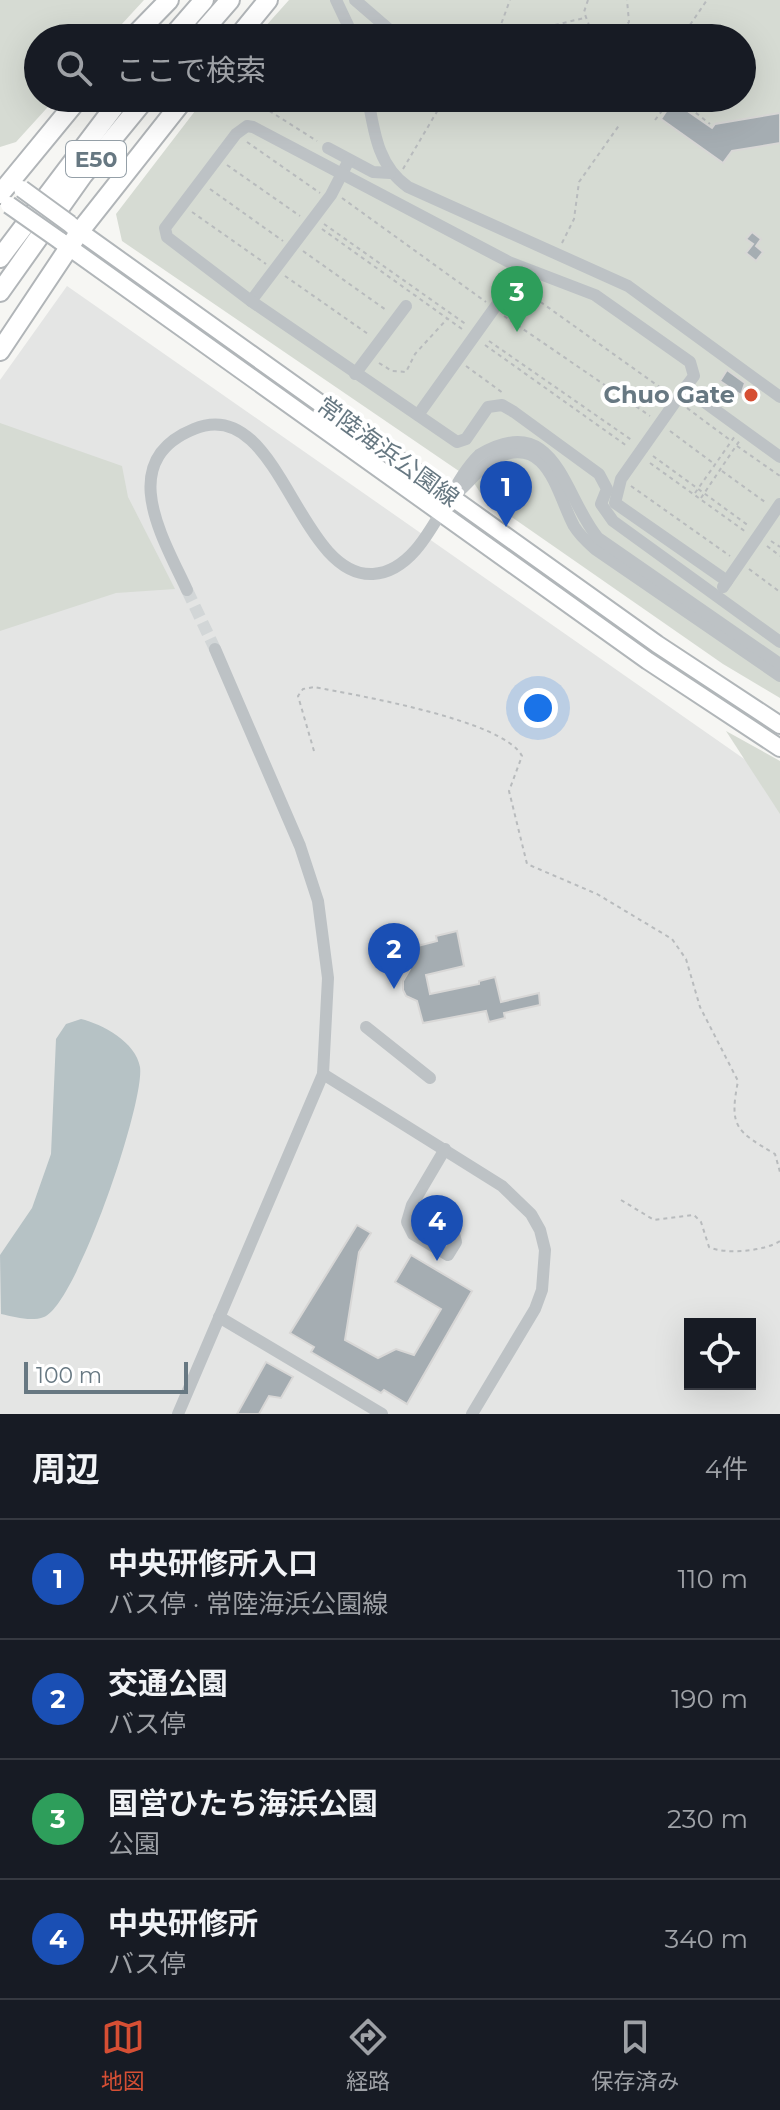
<!DOCTYPE html>
<html lang="ja">
<meta charset="utf-8">
<style>
body{margin:0;font-family:Montserrat,"Noto Sans JP",sans-serif;background:#242831;color:#f1f3f6}
.controls{position:absolute;right:24px;bottom:24px;display:grid;overflow:hidden;border-radius:0px;box-shadow:0 8px 32px #0002}
.controls button{width:72px;height:72px;display:grid;place-items:center;padding:0;border:0;border-bottom:2px solid #363941;background:#171b24;color:#f1f3f6;font:40px sans-serif}
.scale{position:absolute;left:24px;bottom:20px;width:164px;box-sizing:border-box;padding-left:8px;border:4px solid #677882;border-top:0;font-size:22px;line-height:28px;white-space:nowrap;color:#677882;-webkit-text-stroke:6px #fff;paint-order:stroke}
.you{position:absolute;left:538px;top:708px;width:28px;height:28px;margin:-20px;border:6px solid #fff;border-radius:50%;background:#1a73e8;box-shadow:0 0 0 12px #1a73e833}
.badge{display:grid;place-items:center;width:52px;height:52px;border-radius:50%;background:#d64f34;color:#fff;font-size:26px;font-weight:700}
.pin{position:absolute;translate:-50% -66px;filter:drop-shadow(0 2px 4px #0008)}
.pin::after{content:'';position:absolute;top:42px;width:28px;height:24px;background:inherit;clip-path:polygon(0 0,100% 0,50% 100%)}
.list{margin:0;padding:0;list-style:none}
h2{display:flex;justify-content:space-between;align-items:center;height:104px;margin:0;padding:0 32px;font-size:34px}
h2 small{font-size:26px;font-weight:400;color:#9ea1a6}
.list li{display:grid;grid-template-columns:52px 1fr auto;gap:24px;align-items:center;box-sizing:border-box;height:120px;padding:0 32px;border-top:2px solid #363941}
.list b{display:block;font-size:30px;white-space:nowrap}
.list p{margin:0;font-size:26px;white-space:nowrap;color:#9ea1a6}
.list em{font-size:26px;font-style:normal;color:#9ea1a6}
.icon{flex:none;width:44px;height:44px;fill:none;stroke:currentColor;stroke-width:2;stroke-linecap:round;stroke-linejoin:round}
.map{position:relative;flex:none;width:780px;height:1414px;overflow:hidden}
.search{position:absolute;background:#171b24;box-shadow:0 8px 32px #0002;left:24px;right:24px;top:24px;height:88px;display:flex;align-items:center;gap:20px;box-sizing:border-box;padding:0 28px;border-radius:44px;color:#9ea1a6;font-size:30px}
.sheet{height:584px;background:#171b24}
nav{display:flex;justify-content:space-around;align-items:center;box-sizing:border-box;height:112px;border-top:2px solid #363941;background:#171b24;font-size:22px;color:#9ea1a6}
nav a{display:grid;justify-items:center;gap:4px}
nav .on{color:#d64f34}
.map>svg:first-child{display:block}
.built{fill:#e4e5e4;fill-rule:evenodd}
.green{fill:#d6dbd3}
.water{fill:#b6c2c5}
.building{fill:#a5adb2;stroke:#d8d7d6;stroke-width:2}
.lines{fill:none;stroke-linecap:round;stroke-linejoin:round}
.minor-tunnel{stroke:#d2d6d7;stroke-width:12;stroke-dasharray:12 6;stroke-linecap:butt}
.major-casing{stroke:#b1b6b9;stroke-width:20}
.highway-casing{stroke:#b1b5b8;stroke-width:22}
.path{stroke:#b8bbbd;stroke-width:2;stroke-dasharray:4 4;stroke-linecap:butt}
.minor{stroke:#bdc2c5;stroke-width:12}
.major{stroke:#fff;stroke-width:16}
.highway{stroke:#fff;stroke-width:18}
.major-bridge-casing{stroke:#b1b6b9;stroke-width:20;stroke-linecap:butt}
.major-bridge{stroke:#fff;stroke-width:16}
.poi-dot{fill:#d64f34;stroke:#fff;stroke-width:3}
.labels{text-anchor:middle;stroke-width:8;stroke-linejoin:round;paint-order:stroke}
.shield{fill:#fff;stroke:#95a0a8;stroke-width:2}
.shield-label{font-size:22px;font-weight:bold;fill:#677882}
.poi-label{font-size:24px;font-weight:bold;fill:#677882;stroke:#fff;text-anchor:end}
.street-label{font-size:24px;fill:#677882;stroke:#fff}
</style>
<div class="map">
<svg width="780" height="1414" viewBox="0 0 780 1414">
<rect width="100%" height="100%" fill="#f6f6f3"/>
<path class="built" d="M67,286L780,784V1414H0V380ZM690,1324H750V1384H690Z"/>
<g class="green">
<polygon points="0,0 144,0 109,38 38,38 38,98 56,98 16,142 0,147"/>
<polygon points="289,0 780,0 780,698 723,664 483,497 472,480 122,241 116,214 205,98 742,98 742,38 255,38"/>
<polygon points="0,423 122,466 128,497 175,589 116,593 0,631"/>
<polygon points="726,731 780,761 780,814"/>
</g>
<path class="water" d="M81,1019C102,1024 136,1042 140,1067C145,1103 76,1305 44,1317C31,1322 15,1317 1,1314L0,1255L32,1208L51,1154L56,1039L66,1024Z"/>
<g class="building">
<polygon points="673,101 712,128 715,124 780,113 780,143 732,151 723,163 661,119"/>
<polygon points="752,232 761,239 756,246 763,252 756,261 746,253 753,244 746,239"/>
<polygon points="727,370 745,383 741,395 720,381"/>
<polygon points="457,931 464,966 426,975 430,994 479,984 479,981 495,977 501,1002 539,993 540,1005 504,1013 505,1018 489,1022 486,1011 423,1023 417,1001 406,996 403,990 403,981 410,969 406,949 437,941 436,936"/>
<polygon points="357,1225 371,1233 359,1252 345,1340 378,1358 396,1349 414,1355 441,1309 395,1282 411,1255 472,1291 407,1404 384,1390 381,1393 311,1352 314,1347 290,1333"/>
<polygon points="266,1362 293,1377 281,1398 269,1396 259,1414 237,1414"/>
</g>
<g class="lines">
<g class="minor-tunnel">
<polyline points="749,397 752,393"/>
<polyline points="187,590 215,649"/>
</g>
<defs>
<g id="major">
<polyline points="72,226 657,644 780,725"/>
<polyline points="59,240 648,661 780,748"/>
</g>
<g id="highway">
<polyline points="132,38 169,0"/>
<polyline points="171,38 204,0"/>
<polyline points="197,38 230,0"/>
<polyline points="237,38 268,0"/>
<polyline points="0,194 79,98"/>
<polyline points="0,258 121,98"/>
<polyline points="0,292 83,175 146,98"/>
<polyline points="0,351 80,231 185,98"/>
</g>
</defs>
<use href="#major" class="major-casing"/>
<use href="#highway" class="highway-casing"/>
<g class="path">
<polyline points="588,0 584,12 589,25 606,35 620,32 629,22 627,0"/>
<polyline points="496,38 510,0"/>
<polyline points="535,38 551,26 584,18"/>
<polyline points="681,38 707,0"/>
<polyline points="249,98 317,141"/>
<polyline points="451,98 476,98"/>
<polyline points="677,98 710,124"/>
<polyline points="655,120 672,98"/>
<polyline points="247,142 320,193"/>
<polyline points="227,165 300,216"/>
<polyline points="403,169 445,98"/>
<polyline points="210,189 283,241"/>
<polyline points="342,198 486,302"/>
<polyline points="192,212 266,264"/>
<polyline points="324,224 467,325"/>
<polyline points="322,229 462,329"/>
<polyline points="562,243 574,219 579,182 620,124"/>
<polyline points="303,251 386,310"/>
<polyline points="285,276 368,334"/>
<polyline points="521,288 668,393"/>
<polyline points="504,316 650,416"/>
<polyline points="489,341 633,441"/>
<polyline points="485,345 627,446"/>
<polyline points="379,363 392,371 406,372 415,354 447,319"/>
<polyline points="466,366 503,393"/>
<polyline points="687,408 730,440"/>
<polyline points="670,431 713,463"/>
<polyline points="737,446 780,476"/>
<polyline points="653,456 749,526"/>
<polyline points="650,463 746,532"/>
<polyline points="722,471 765,502"/>
<polyline points="631,486 730,556"/>
<polyline points="695,493 735,436"/>
<polyline points="701,498 740,440"/>
<polyline points="771,541 780,547"/>
<polyline points="767,546 780,556"/>
<polyline points="749,569 780,592"/>
<path d="M314,751L298,696L303,689L314,687C355,695 504,720 522,756L509,791L527,864L597,894L672,939L686,959L700,1007L738,1081C729,1127 736,1131 775,1154L780,1172"/>
<path d="M621,1200L654,1220L694,1215L701,1222L709,1247C726,1255 765,1251 780,1241"/>
</g>
<g class="minor">
<polyline points="336,0 354,38"/>
<polyline points="355,0 399,38"/>
<path d="M368,98C374,132 378,166 408,187L628,286L780,397"/>
<polyline points="602,98 612,104"/>
<polyline points="328,148 373,172 390,173"/>
<polyline points="251,301 331,195 349,160"/>
<polyline points="355,374 406,306"/>
<polyline points="685,388 621,479 615,503 727,581"/>
<polyline points="418,415 523,268"/>
<polyline points="780,457 685,388 694,376 690,362 595,295 509,262 253,127 247,126 236,134 165,228 167,237 251,301 457,442 466,439 488,407 502,405 514,412 599,474 607,489 601,504 613,521 780,642"/>
<path d="M458,492C470,482 480,467 494,459C548,431 557,495 574,526C580,536 587,542 595,549L780,676"/>
<polyline points="723,587 780,504"/>
<path d="M187,590C163,538 115,461 194,429C280,393 297,578 373,574C426,571 446,486 479,455C556,409 563,496 598,538L780,664"/>
<polyline points="366,1027 430,1078"/>
<polyline points="323,1074 502,1186 531,1214 540,1230 545,1250 542,1290 535,1309 472,1414"/>
<polyline points="412,1205 453,1230 456,1242 448,1255 413,1234 407,1222 412,1205 445,1149"/>
<polyline points="219,1317 382,1414"/>
<polyline points="178,1414 323,1074 328,978 318,901 300,846 215,649"/>
</g>
<use href="#major" class="major"/>
<use href="#highway" class="highway"/>
<defs>
<g id="major-bridge">
<polyline points="22,189 70,224"/>
<polyline points="9,205 59,240"/>
</g>
</defs>
<use href="#major-bridge" class="major-bridge-casing"/>
<use href="#major-bridge" class="major-bridge"/>
</g>
<circle class="poi-dot" cx="751" cy="395" r="8"/>
<g class="labels">
<rect class="shield" x="66" y="141" width="60" height="36" rx="6"/>
<g class="shield-label">
<text x="96" y="167">E50</text>
</g>
<g class="poi-label">
<text x="735" y="403">Chuo Gate</text>
</g>
<g class="street-label">
<text transform="translate(388 452) rotate(36)" y="8">常陸海浜公園線</text>
</g>
</g>
</svg>
<div class="controls">
<button><svg class="icon" aria-label="locate" viewBox="0 0 24 24"><circle cx="12" cy="12" r="6"/><path d="M12 2v4M12 18v4M2 12h4M18 12h4"/></svg></button>
</div>
<div class="scale">100 m</div>
<div class="you"></div>
<div class="pin badge" style="left:506px;top:527px;background:#1a4fb4">1</div>
<div class="pin badge" style="left:394px;top:989px;background:#1a4fb4">2</div>
<div class="pin badge" style="left:517px;top:332px;background:#2e9e5b">3</div>
<div class="pin badge" style="left:437px;top:1261px;background:#1a4fb4">4</div>
<div class="search"><svg class="icon" aria-label="search" viewBox="0 0 24 24"><circle cx="10" cy="10" r="6"/><path d="M15 15l6 6"/></svg>ここで検索</div>
</div>
<section class="sheet">
<h2>周辺<small>4件</small></h2>
<ul class="list">
<li><span class="badge" style="background:#1a4fb4">1</span><div><b>中央研修所入口</b><p>バス停 · 常陸海浜公園線</p></div><em>110 m</em></li>
<li><span class="badge" style="background:#1a4fb4">2</span><div><b>交通公園</b><p>バス停</p></div><em>190 m</em></li>
<li><span class="badge" style="background:#2e9e5b">3</span><div><b>国営ひたち海浜公園</b><p>公園</p></div><em>230 m</em></li>
<li><span class="badge" style="background:#1a4fb4">4</span><div><b>中央研修所</b><p>バス停</p></div><em>340 m</em></li>
</ul>
</section>
<nav>
<a class="on"><svg class="icon" aria-label="map" viewBox="0 0 24 24"><path d="M3 6l6-2 6 2 6-2v14l-6 2-6-2-6 2zM9 4v14M15 6v14"/></svg>地図</a>
<a><svg class="icon" aria-label="directions" viewBox="0 0 24 24"><path d="M12 3l9 9-9 9-9-9zM9 14v-3h6M13 9l2 2-2 2"/></svg>経路</a>
<a><svg class="icon" aria-label="saved" viewBox="0 0 24 24"><path d="M7 4h10v16l-5-4-5 4z"/></svg>保存済み</a>
</nav>
